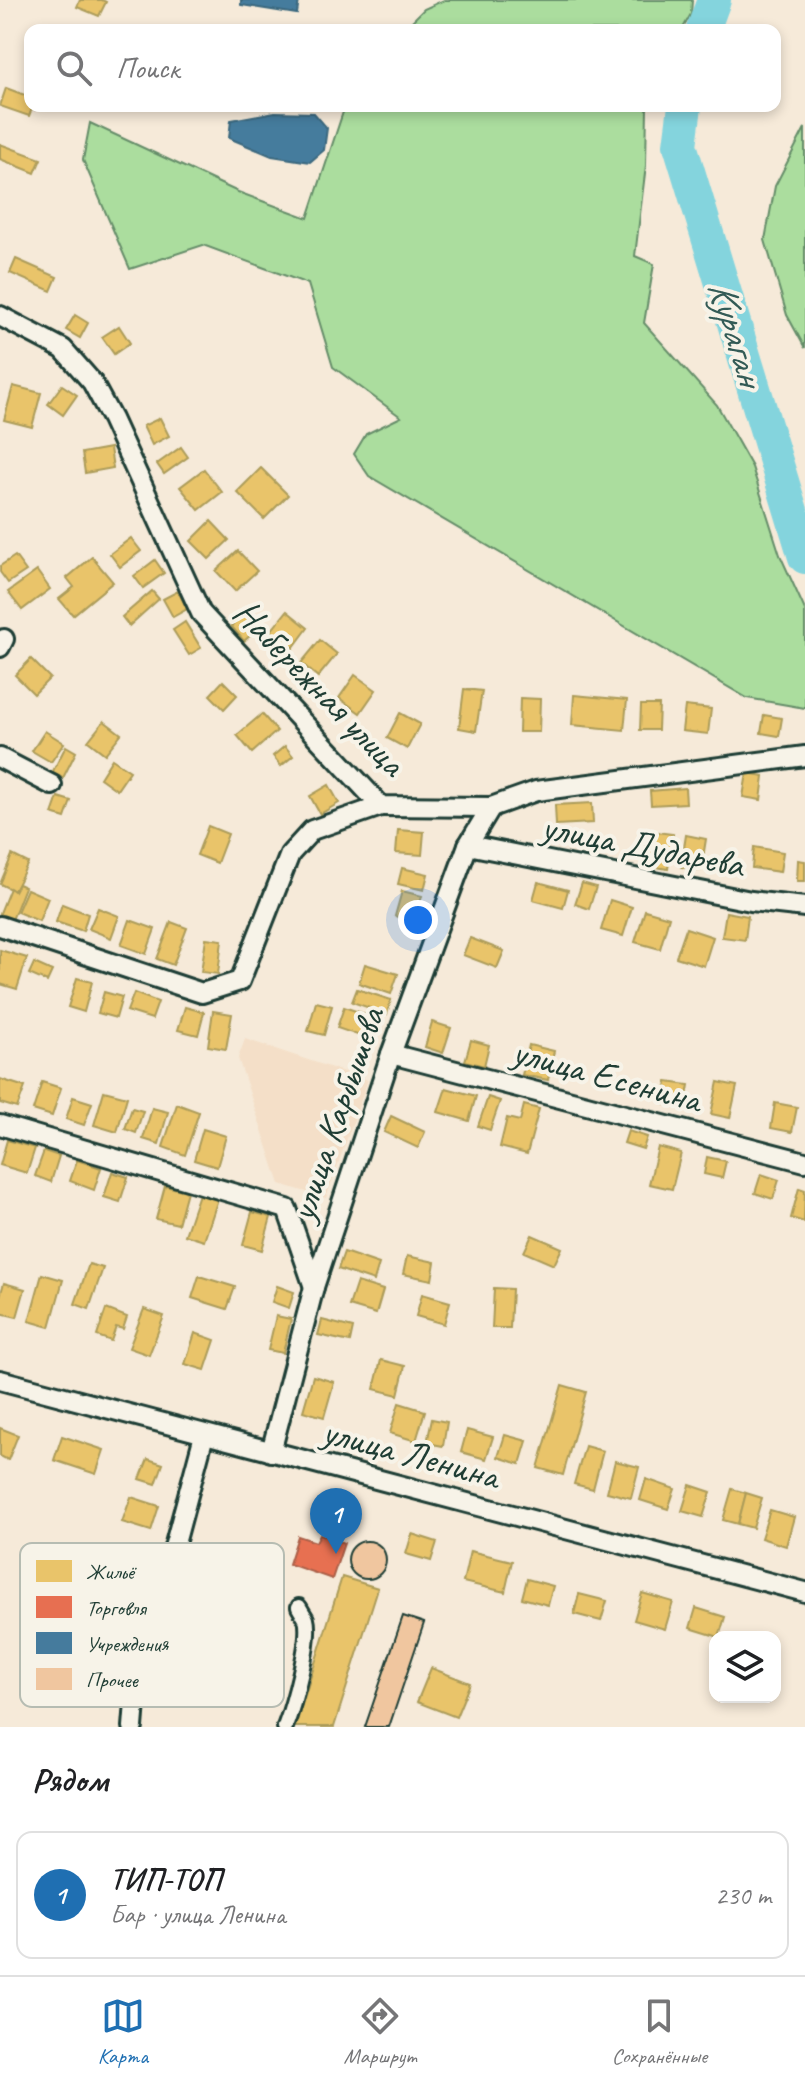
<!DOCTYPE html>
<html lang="ru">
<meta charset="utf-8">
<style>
body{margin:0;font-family:Caveat,sans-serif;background:#f6f6f6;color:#202124}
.controls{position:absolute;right:24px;bottom:24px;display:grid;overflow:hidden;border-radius:16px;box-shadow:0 4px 12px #0003}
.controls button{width:72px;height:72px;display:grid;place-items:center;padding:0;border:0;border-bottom:2px solid #e0e0e0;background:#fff;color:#202124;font:40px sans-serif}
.you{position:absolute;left:418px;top:920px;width:28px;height:28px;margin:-20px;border:6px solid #fff;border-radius:50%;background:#1a73e8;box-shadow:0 0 0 12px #1a73e833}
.badge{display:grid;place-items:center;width:52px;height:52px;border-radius:50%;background:#1f6fb2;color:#fff;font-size:26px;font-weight:700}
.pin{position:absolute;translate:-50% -66px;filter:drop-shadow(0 2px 4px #0008)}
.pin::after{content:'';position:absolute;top:42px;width:28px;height:24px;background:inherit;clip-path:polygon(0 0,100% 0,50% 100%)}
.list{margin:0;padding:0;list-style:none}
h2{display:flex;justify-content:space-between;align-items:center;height:104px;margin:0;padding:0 32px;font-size:34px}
h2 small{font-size:26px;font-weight:400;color:#757577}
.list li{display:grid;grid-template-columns:52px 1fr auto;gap:24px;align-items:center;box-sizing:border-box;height:128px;margin:0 16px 16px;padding:0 16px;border:2px solid #e0e0e0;border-radius:16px}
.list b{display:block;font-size:30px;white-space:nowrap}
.list p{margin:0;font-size:26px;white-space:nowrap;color:#757577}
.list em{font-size:26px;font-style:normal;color:#757577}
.icon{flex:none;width:44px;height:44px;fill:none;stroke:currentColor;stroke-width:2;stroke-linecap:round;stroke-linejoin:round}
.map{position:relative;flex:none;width:805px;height:1727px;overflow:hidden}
.search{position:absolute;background:#fff;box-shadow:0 4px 12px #0003;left:24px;right:24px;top:24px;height:88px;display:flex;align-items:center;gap:20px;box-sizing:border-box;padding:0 28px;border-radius:16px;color:#757577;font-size:30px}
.sheet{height:248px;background:#fff}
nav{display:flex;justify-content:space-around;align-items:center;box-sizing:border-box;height:112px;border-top:2px solid #e0e0e0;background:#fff;font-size:22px;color:#757577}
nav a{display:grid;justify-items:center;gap:4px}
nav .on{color:#1f6fb2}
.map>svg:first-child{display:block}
.built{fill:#f4dfc8}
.green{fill:#abdd9e;stroke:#658d69;stroke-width:2}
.homes{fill:#e9c46a;stroke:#ac9c5a;stroke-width:2}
.shops{fill:#e76f51;stroke:#ab6048;stroke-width:2}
.public{fill:#457b9d;stroke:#3a687e;stroke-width:2}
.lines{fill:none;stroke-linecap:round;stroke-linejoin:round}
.river{stroke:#84d4dd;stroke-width:34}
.building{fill:#f0c69f;stroke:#1f3d34;stroke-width:2}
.pedestrian-casing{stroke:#1f3d34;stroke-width:20}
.minor-casing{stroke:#1f3d34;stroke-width:24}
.pedestrian{stroke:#f7f3e8;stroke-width:14}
.minor{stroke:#f7f3e8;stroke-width:18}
.labels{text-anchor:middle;stroke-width:8;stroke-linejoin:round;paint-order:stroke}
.street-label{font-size:38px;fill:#1f3d34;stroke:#f7f3e8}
.water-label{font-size:40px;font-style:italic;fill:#335b56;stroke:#f7f3e8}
.key{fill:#f7f3e8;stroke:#b6bcb2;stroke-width:2}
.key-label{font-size:22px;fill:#1f3d34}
</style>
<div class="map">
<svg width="805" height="1727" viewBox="0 0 805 1727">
<rect width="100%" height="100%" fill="#f6ead9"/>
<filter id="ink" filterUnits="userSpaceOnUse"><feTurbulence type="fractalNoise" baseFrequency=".0125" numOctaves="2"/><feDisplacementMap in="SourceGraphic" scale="16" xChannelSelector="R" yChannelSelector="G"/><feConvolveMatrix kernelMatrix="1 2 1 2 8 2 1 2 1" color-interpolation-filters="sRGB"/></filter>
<g filter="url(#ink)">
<polygon class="built" points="245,1039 368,1080 326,1198 280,1184 238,1058"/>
<g class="green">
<polygon points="444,0 692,0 691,14 682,30 403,30 424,9"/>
<polygon points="345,106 647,106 646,165 635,256 654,264 644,323 717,405 752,467 780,555 805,610 805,708 747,698 369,476 354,454 366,434 401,417 333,367 308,284 203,245 130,269 83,160 90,123 238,192 308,218"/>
<polygon points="805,128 805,348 787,315 765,240 775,186"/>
</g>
<g class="homes">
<polygon points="80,0 102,0 106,2 99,16 77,7"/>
<polygon points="6,88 30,97 30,106 33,106 29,116 0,106"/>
<polygon points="0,144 41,159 35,173 0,159"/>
<polygon points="16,259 57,277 51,291 10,273"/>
<polygon points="75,315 88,323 80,338 66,330"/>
<polygon points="119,326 130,343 114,354 102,337"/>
<polygon points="62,385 77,395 63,415 48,404"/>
<polygon points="13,386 41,393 32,427 4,420"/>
<polygon points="160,418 169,436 152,445 143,426"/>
<polygon points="181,447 188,457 164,474 157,464"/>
<polygon points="110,448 113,468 85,473 82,453"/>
<polygon points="261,468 288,495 264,519 237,492"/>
<polygon points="204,469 222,492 199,510 180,487"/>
<polygon points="211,521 229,540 209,559 191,541"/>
<polygon points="131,538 141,551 120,567 110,554"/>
<polygon points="238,551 257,571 235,591 216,571"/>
<polygon points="15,556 26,571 8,583 0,572 0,566"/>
<polygon points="92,557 113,582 73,615 59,599 74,587 67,578"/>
<polygon points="155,560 164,573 143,588 134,576"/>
<polygon points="37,571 50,589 22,610 8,592"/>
<polygon points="152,591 159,599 129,626 122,617"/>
<polygon points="178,591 187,609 173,617 163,599"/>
<polygon points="287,611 308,628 293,648 271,631"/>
<polygon points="246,612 260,627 244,641 231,626"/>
<polygon points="185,622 201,648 189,655 173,630"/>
<polygon points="320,640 337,654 318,677 301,663"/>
<polygon points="31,659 50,678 34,694 15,675"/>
<polygon points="355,675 376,690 360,713 339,698"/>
<polygon points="223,681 237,695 224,709 210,695"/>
<polygon points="464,689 482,691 476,731 459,728"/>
<polygon points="574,695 627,700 624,730 572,725"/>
<polygon points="520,698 540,699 539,732 519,732"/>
<polygon points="641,705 659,705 658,730 640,730"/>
<polygon points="685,706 711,709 708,734 682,731"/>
<polygon points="400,713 420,724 407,749 387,738"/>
<polygon points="262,714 277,731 252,753 237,735"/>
<polygon points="764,715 782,718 779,736 761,733"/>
<polygon points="104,721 121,734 105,754 88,741"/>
<polygon points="45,731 64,743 51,762 32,751"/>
<polygon points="66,746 76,752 63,778 52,773"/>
<polygon points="285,746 293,756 281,766 273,756"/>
<polygon points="112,759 130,771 117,790 100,778"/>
<polygon points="747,773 764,776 761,800 743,797"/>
<polygon points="329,785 339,803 320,814 310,796"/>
<polygon points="685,788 686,803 651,805 650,791"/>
<polygon points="58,797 71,801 65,818 52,814"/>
<polygon points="592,803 593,823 556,825 555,805"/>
<polygon points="208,826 228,834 217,863 197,855"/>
<polygon points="398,830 424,832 422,855 396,853"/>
<polygon points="648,831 673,834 668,869 643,865"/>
<polygon points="686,835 706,839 701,870 681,867"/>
<polygon points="754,847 783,852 780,872 752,868"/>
<polygon points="12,855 28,863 14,891 0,884"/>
<polygon points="798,860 805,861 805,881 797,881"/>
<polygon points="402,868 428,874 424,890 398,884"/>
<polygon points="538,882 568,890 563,908 533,900"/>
<polygon points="582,883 596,887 589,909 575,904"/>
<polygon points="18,884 25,887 12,920 0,915 0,913 10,888 14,891"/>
<polygon points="27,889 48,898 39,921 17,912"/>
<polygon points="402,891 422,896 415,922 395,916"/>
<polygon points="610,900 632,907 623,936 601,930"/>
<polygon points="62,904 88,914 83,931 56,922"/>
<polygon points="98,908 119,916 111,938 89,929"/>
<polygon points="645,910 669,917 660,949 635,942"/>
<polygon points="726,912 748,916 745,940 722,937"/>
<polygon points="130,920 155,929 146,954 121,945"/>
<polygon points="171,922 187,928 173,965 157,959"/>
<polygon points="686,928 713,937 704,966 676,957"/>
<polygon points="206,938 222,940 218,974 201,972"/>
<polygon points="470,938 504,951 497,968 463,955"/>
<polygon points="0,950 27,958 17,989 0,984"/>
<polygon points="34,963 52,971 47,982 29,974"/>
<polygon points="365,964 398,974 391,994 359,983"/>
<polygon points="77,978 92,982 84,1012 68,1007"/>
<polygon points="357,989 391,1000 387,1014 352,1002"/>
<polygon points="104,992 122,997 116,1018 98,1013"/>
<polygon points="134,993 158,1002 152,1019 127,1011"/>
<polygon points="316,1002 332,1006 324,1035 308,1031"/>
<polygon points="185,1007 204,1012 198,1035 178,1030"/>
<polygon points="344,1007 380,1019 372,1040 337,1028"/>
<polygon points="213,1011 232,1014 226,1049 208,1046"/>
<polygon points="432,1022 451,1028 443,1053 425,1047"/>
<polygon points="471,1040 489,1045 484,1066 465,1061"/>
<polygon points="529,1045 554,1051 548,1080 522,1075"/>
<polygon points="0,1079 25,1087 17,1108 0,1103"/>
<polygon points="42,1082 61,1088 52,1116 33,1110"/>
<polygon points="667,1082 689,1085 685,1108 663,1104"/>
<polygon points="718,1082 737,1086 730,1118 711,1114"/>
<polygon points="446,1088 476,1096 469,1121 438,1112"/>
<polygon points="104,1091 127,1097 117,1132 94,1125"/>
<polygon points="73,1097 92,1103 84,1125 66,1119"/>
<polygon points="488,1097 500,1101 490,1130 478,1126"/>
<polygon points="775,1103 797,1107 792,1132 771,1128"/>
<polygon points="177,1104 199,1112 185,1155 163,1147"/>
<polygon points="524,1105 539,1109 527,1154 500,1147 507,1118 520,1121"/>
<polygon points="132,1108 143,1111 136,1133 125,1129"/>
<polygon points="152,1108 168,1112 159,1144 143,1139"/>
<polygon points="391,1116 425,1132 418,1148 384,1132"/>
<polygon points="203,1129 226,1136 217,1167 194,1160"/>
<polygon points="628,1131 647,1137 643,1149 624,1143"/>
<polygon points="7,1140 35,1148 27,1173 0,1165"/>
<polygon points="658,1147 681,1153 672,1189 649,1184"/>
<polygon points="44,1151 59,1156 51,1182 35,1176"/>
<polygon points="707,1157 726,1161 722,1178 704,1174"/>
<polygon points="77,1160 101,1168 94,1190 70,1181"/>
<polygon points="112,1172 128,1177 120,1202 104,1197"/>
<polygon points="761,1174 779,1180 773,1199 755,1193"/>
<polygon points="165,1186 187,1191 178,1224 156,1219"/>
<polygon points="799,1188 805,1190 804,1222 791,1218"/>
<polygon points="199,1194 218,1199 204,1241 185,1235"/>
<polygon points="252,1212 271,1217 262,1250 243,1245"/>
<polygon points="532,1235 562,1248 554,1265 524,1252"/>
<polygon points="344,1252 379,1264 374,1281 338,1269"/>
<polygon points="407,1256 435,1262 432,1280 403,1274"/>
<polygon points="89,1264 103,1268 89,1309 75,1304"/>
<polygon points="42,1274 63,1280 50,1327 29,1321"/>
<polygon points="199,1276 235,1287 227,1309 192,1298"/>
<polygon points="357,1282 383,1290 376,1314 349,1306"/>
<polygon points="4,1283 25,1289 17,1317 0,1313 0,1296"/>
<polygon points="277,1286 294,1292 289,1308 272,1302"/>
<polygon points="494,1288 512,1289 510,1328 492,1328"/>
<polygon points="422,1294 450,1302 444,1324 416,1316"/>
<polygon points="106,1309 127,1317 123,1329 116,1327 111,1341 97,1336"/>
<polygon points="144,1309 164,1316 149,1355 129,1348"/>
<polygon points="276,1316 291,1319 283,1353 268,1350"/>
<polygon points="322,1320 353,1328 350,1342 318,1335"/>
<polygon points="195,1333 215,1340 205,1370 185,1364"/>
<polygon points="381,1360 405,1366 398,1395 374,1389"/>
<polygon points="313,1376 334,1382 324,1417 303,1411"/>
<polygon points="562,1385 586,1392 563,1475 538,1468"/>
<polygon points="399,1403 425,1411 416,1441 390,1433"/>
<polygon points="432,1419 447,1422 443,1446 427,1443"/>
<polygon points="0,1428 18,1435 8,1460 0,1456"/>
<polygon points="467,1430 493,1437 486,1459 461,1452"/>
<polygon points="505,1435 527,1441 520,1464 498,1457"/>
<polygon points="62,1436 104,1450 96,1474 54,1460"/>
<polygon points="585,1446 603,1451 593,1489 574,1484"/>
<polygon points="148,1459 163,1464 156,1484 140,1479"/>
<polygon points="615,1461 639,1467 631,1498 607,1492"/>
<polygon points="646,1479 675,1489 668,1509 640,1500"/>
<polygon points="690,1485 711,1492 703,1517 682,1511"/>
<polygon points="732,1489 746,1493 738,1524 723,1520"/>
<polygon points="746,1493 762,1498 753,1528 738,1524"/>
<polygon points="131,1497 159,1506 151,1531 122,1522"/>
<polygon points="770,1510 794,1517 786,1546 761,1538"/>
<polygon points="412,1534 437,1542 431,1561 406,1554"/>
<polygon points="470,1551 512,1561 505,1592 463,1582"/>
<polygon points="342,1577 378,1588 334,1727 295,1727"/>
<polygon points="527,1579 553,1586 548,1605 522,1598"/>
<polygon points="642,1593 673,1602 665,1629 634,1620"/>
<polygon points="579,1594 607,1601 601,1621 574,1614"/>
<polygon points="696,1608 725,1617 719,1637 690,1628"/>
<polygon points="431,1668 470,1683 456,1717 417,1702"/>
</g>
<polygon class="shops" points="320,1534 344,1543 332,1579 289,1564 298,1536 316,1542"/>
<g class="public">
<polygon points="241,0 299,0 297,14 241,5"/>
<polygon points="275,112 314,113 327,128 324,150 310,162 272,156 229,138 231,120"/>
</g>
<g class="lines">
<g class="river">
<polyline points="703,30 714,0"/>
<polyline points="685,106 680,145 805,557"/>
</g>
</g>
<g class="building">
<circle cx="367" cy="1560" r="19"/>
<polygon points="403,1616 424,1623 389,1727 365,1727"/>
</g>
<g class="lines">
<defs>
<path id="pedestrian" d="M285,1727C293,1706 312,1639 306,1619C304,1615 301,1611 299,1607"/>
<g id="minor">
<polyline points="0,316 63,349 92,382 112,419 201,613 381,806 491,807 536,791 805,756"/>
<polyline points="0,647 4,639"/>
<polyline points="0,758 52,785"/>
<polyline points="468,845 751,901 805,907"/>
<polyline points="0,926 202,993 240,981 290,854 312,830 381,806"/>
<polyline points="391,1054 805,1162"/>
<polyline points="0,1125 287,1209 314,1287"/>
<polyline points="0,1380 805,1592"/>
<polyline points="271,1452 314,1287 391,1054 468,845 491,807"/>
<polyline points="133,1727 136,1690 204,1435"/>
</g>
</defs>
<use href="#pedestrian" class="pedestrian-casing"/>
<use href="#minor" class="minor-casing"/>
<use href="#pedestrian" class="pedestrian"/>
<use href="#minor" class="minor"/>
</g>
</g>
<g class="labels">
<g class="street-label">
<text transform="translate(320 687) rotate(46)" y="13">Набережная улица</text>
<text transform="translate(643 845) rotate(11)" y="13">улица Дударева</text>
<text transform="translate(607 1075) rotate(15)" y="13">улица Есенина</text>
<text transform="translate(336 1114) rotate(-71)" y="13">улица Карбышева</text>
<text transform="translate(411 1453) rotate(15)" y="13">улица Ленина</text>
</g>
<g class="water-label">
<text transform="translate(737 332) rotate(73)" y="14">Кураган</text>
</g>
</g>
<rect x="20" y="1543" width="264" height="164" rx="12" class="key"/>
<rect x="36" y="1560" width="36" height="22" fill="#e9c46a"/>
<rect x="36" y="1596" width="36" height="22" fill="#e76f51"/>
<rect x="36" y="1632" width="36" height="22" fill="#457b9d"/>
<rect x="36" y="1668" width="36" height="22" fill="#f0c69f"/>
<g class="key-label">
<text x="86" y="1579">Жильё</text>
<text x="86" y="1615">Торговля</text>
<text x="86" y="1651">Учреждения</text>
<text x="86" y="1687">Прочее</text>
</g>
</svg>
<div class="controls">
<button><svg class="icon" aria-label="layers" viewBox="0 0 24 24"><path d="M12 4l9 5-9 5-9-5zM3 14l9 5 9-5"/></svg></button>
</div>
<div class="you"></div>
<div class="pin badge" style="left:336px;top:1554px">1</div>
<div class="search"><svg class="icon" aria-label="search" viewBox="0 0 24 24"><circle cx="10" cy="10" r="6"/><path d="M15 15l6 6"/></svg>Поиск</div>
</div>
<section class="sheet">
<h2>Рядом<small></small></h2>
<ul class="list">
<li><span class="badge">1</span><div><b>ТИП-ТОП</b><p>Бар · улица Ленина</p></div><em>230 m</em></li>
</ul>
</section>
<nav>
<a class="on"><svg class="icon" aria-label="map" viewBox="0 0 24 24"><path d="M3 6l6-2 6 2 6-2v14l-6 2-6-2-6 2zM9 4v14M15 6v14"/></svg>Карта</a>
<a><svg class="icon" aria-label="directions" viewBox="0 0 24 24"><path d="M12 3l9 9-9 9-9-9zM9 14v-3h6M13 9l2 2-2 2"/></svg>Маршрут</a>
<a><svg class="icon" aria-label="saved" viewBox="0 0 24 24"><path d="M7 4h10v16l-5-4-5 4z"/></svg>Сохранённые</a>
</nav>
